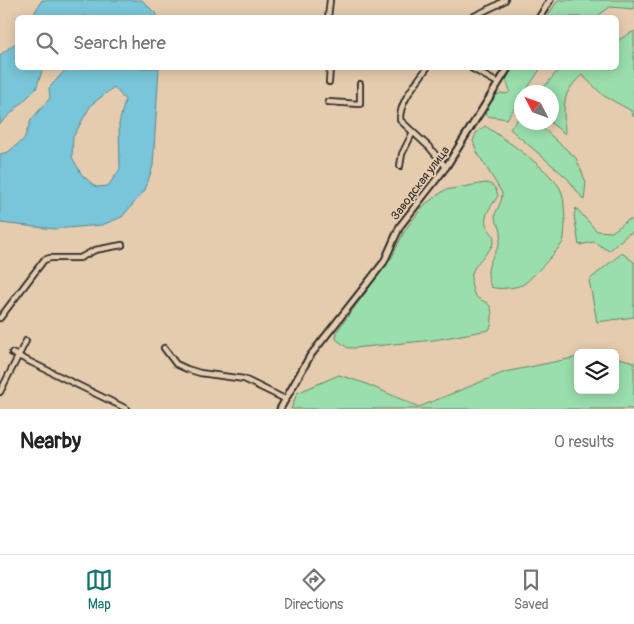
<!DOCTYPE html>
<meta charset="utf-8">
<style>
body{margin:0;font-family:Pangolin,sans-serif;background:#f6f6f6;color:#222}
.controls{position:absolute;right:15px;bottom:15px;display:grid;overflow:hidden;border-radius:8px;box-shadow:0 2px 12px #0003}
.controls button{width:45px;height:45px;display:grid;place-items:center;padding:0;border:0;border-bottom:1px solid #e0e0e0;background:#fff;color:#222;font:25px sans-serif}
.compass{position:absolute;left:514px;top:85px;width:45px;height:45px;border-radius:50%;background:#fff;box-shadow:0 2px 12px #0003;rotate:311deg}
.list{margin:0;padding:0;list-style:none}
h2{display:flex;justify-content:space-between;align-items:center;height:65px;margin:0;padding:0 20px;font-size:21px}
h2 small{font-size:16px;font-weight:400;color:#767676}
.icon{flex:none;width:28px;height:28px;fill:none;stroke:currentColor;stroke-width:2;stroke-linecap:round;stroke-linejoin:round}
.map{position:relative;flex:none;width:634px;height:409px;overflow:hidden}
.search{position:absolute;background:#fff;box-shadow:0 2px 12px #0003;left:15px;right:15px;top:15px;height:55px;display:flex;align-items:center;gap:12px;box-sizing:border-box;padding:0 18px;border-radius:8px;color:#767676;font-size:19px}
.sheet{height:145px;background:#fff}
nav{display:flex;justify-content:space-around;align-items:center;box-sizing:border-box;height:70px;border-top:1px solid #e0e0e0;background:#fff;font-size:14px;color:#767676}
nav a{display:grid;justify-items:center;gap:2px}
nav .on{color:#0f766e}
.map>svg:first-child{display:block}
.green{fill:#99deab;stroke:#62846b}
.water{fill:#79c5d9;stroke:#5a8793;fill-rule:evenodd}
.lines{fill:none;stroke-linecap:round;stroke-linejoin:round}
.minor-casing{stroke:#2b2b2b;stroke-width:8}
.tertiary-casing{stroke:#2b2b2b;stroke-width:9}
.minor{stroke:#e6ccae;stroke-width:4.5}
.tertiary{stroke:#e6ccae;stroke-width:5}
.labels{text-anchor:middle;stroke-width:4;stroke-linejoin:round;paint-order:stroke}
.street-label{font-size:12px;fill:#2b2b2b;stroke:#e6ccae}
</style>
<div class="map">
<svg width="634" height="409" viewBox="0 0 634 409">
<rect width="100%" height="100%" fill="#e6ccae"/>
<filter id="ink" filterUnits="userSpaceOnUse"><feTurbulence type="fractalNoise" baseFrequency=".02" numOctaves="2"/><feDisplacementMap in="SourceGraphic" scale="10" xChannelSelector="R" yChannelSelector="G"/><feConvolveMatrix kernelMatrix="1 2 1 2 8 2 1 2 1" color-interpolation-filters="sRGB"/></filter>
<g filter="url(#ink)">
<g class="green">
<polygon points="558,0 634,0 634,9 610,7 596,17 547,17"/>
<path d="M634,31V117L630,110L604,96L582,75C560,94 564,107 565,134L551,123L552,92H540L560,68H616L617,41Z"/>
<polygon points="513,68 541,68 525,92 522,92 521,98 507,119 486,116 485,111 495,96 501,93 507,94 510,91 506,80"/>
<polygon points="521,115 522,122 537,123 576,158 586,182 584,200 567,178 510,129"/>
<path d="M485,126C502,137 557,174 562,193C565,201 566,234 563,242C560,248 530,280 524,284C517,288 497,290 491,287C481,261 499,257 501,234C502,227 495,223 495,216C496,208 502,205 502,193L477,152L473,141L476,133Z"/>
<path d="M485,183C494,184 496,188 498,196C491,207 480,218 489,230C492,233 494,236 494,240C491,257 464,263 473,291C477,305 492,296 492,316C492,322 492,325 489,330L434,340L354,348H348L336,339L337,331L392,257L405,230L424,205L445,190Z"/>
<polygon points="576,208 597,231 612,232 628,220 634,220 634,232 628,234 609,251 594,242 579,245 574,215"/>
<polygon points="622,253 634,262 634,317 597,322 589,280"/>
<polygon points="578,357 578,390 615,390 615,357 634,362 634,409 291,409 297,393 339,375 364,383 419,407 505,372"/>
</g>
<g class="water">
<polygon points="42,0 142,0 156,14 157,17 88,18 84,15 82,17 32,17"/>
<polygon points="17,42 18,68 43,68 36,89 0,124 0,55"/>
<path d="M67,68H159L153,166L145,190L122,217L102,225L54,229L0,223V154L8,152L24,139L31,120L50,98L49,88ZM114,87L125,100L119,124L120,169L108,186L96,187L82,175L72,157L73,137L91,105Z"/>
</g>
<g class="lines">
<defs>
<g id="minor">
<polyline points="328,18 330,0"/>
<polyline points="470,18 497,5 505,0"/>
<path d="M427,68C417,82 399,102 400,120L429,147L446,167"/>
<polyline points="471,68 498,83"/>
<polyline points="329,82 330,68"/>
<polyline points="328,102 360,104 360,84"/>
<polyline points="400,166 402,154 413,132"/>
<polyline points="0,318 44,260 50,258 80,258 95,250 122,245"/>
<polyline points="164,348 176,364 187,369 200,373 244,379 285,399"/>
<polyline points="12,353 127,409"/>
<polyline points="0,392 26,341"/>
</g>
<g id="tertiary">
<polyline points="539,18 550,0"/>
<polyline points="280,409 310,356 384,262 400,226 446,167 508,68"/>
</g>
</defs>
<use href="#minor" class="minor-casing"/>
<use href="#tertiary" class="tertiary-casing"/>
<use href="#minor" class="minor"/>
<use href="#tertiary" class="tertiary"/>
</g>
</g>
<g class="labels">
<g class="street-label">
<text transform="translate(420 183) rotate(-53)" y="4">Заводская улица</text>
</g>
</g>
</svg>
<div class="controls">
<button><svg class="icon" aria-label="layers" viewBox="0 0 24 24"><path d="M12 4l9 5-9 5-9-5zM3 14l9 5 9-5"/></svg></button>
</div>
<svg class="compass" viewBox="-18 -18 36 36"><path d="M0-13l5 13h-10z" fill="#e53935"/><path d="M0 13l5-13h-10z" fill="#767676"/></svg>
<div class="search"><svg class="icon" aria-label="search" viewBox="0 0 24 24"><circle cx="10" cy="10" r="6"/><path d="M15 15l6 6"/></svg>Search here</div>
</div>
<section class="sheet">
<h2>Nearby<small>0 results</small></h2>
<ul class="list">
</ul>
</section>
<nav>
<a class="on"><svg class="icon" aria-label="map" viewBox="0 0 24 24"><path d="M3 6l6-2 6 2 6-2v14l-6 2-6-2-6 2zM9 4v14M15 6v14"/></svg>Map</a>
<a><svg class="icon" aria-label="directions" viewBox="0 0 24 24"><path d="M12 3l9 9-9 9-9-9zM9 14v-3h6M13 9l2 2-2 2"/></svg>Directions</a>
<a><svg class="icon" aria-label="saved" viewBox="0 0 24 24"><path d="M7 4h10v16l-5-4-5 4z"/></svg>Saved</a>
</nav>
